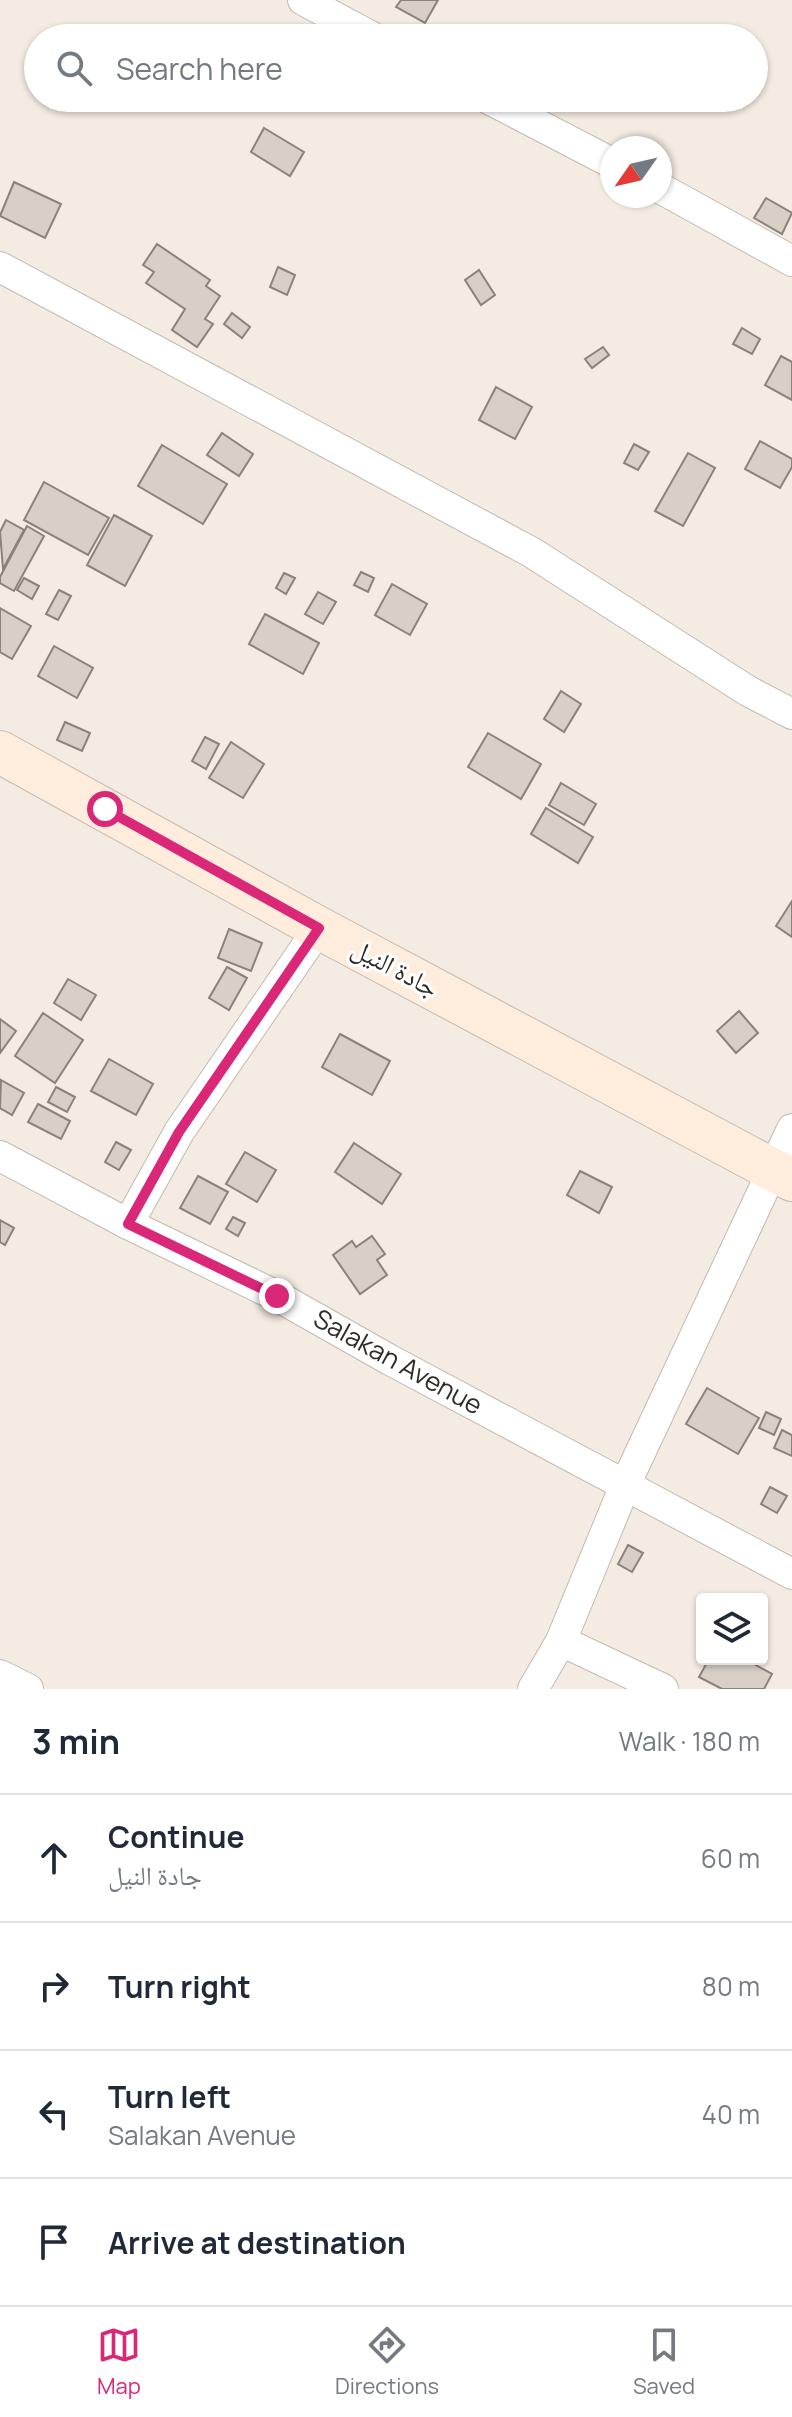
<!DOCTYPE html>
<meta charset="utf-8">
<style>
body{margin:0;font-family:Manrope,"Noto Naskh Arabic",sans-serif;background:#f6f6f7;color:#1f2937}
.controls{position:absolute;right:24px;bottom:24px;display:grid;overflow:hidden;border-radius:8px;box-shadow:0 2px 6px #0004}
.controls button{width:72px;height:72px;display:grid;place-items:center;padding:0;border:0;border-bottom:2px solid #e0e1e3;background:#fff;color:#1f2937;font:40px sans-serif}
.compass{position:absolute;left:600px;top:136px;width:72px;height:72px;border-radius:50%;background:#fff;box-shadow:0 2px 6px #0004;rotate:236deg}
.stop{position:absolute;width:24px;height:24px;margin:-18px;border:6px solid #db2777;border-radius:50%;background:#fff}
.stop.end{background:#db2777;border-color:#fff;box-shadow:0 2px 8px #0008}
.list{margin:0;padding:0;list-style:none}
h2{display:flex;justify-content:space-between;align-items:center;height:104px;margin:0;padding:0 32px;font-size:34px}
h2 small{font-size:26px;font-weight:400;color:#747a83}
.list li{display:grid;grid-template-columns:52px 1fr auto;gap:24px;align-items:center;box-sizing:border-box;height:128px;padding:0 32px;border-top:2px solid #e0e1e3}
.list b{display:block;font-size:30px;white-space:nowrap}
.list p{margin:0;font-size:26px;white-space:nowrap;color:#747a83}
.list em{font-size:26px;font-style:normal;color:#747a83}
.icon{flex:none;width:44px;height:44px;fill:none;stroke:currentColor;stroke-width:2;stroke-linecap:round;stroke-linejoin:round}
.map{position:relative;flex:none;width:792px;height:1689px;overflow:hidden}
.search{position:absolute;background:#fff;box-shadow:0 2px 6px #0004;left:24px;right:24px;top:24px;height:88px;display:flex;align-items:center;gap:20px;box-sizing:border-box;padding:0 28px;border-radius:44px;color:#747a83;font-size:30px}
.sheet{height:616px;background:#fff}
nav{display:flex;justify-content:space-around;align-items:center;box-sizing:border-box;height:112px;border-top:2px solid #e0e1e3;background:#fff;font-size:22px;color:#747a83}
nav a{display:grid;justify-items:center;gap:4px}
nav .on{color:#db2777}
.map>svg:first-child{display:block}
.building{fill:#d8cfc7;stroke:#8b837b;stroke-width:2}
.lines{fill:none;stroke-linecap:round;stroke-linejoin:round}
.street-casing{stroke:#c2b9b1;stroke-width:32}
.secondary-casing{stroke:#c2b9b1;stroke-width:44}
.street{stroke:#fff;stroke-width:30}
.secondary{stroke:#feeddc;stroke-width:42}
.route{stroke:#db2777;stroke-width:10}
.labels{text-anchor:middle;stroke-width:6;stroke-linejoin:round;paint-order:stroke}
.street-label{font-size:26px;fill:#302d29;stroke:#fff}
</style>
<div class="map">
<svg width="792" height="1689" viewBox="0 0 792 1689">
<rect width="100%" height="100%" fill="#f4ebe2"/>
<g class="building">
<polygon points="401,0 438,0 425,23 396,7"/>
<polygon points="264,128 304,152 290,176 251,152"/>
<polygon points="14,182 61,204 45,238 0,216"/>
<polygon points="766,198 792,213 782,234 754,218"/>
<polygon points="157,244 210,280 206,286 220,296 205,319 213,324 197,347 172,330 185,309 146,283 154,272 143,265"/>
<polygon points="278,267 295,275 287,295 270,287"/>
<polygon points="479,270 495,295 481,305 465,280"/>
<polygon points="232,313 250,327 242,338 224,324"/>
<polygon points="742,328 760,339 752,354 733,344"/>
<polygon points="603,347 609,355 592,368 585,359"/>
<polygon points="781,356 792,362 792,400 765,385"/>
<polygon points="496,387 532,407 515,439 479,420"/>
<polygon points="222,433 253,454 239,476 207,455"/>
<polygon points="760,441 792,459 792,467 780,488 745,469"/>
<polygon points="634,444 649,452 638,470 624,463"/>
<polygon points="162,445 227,484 203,524 138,486"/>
<polygon points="688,453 715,468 683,526 655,511"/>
<polygon points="44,482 109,518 88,555 24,520"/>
<polygon points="114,515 152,536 125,586 87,565"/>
<polygon points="6,520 24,530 3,569 0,532"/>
<polygon points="27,526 44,536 14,591 0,583 0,577"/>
<polygon points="361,572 374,578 368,592 354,585"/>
<polygon points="284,573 295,578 286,594 276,588"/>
<polygon points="24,578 39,586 32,599 17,590"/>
<polygon points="392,584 427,604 410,635 375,615"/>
<polygon points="59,590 71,596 58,620 46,614"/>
<polygon points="318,592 336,602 323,624 305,614"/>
<polygon points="0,608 31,626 12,659 0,652"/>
<polygon points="265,614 319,643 303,674 249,644"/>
<polygon points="54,646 93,668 77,698 38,676"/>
<polygon points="561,691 581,704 564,732 544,719"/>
<polygon points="65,722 90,733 82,751 57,740"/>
<polygon points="488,733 541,764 521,799 468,767"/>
<polygon points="205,737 219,744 206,769 192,761"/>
<polygon points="231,742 264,764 243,798 209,778"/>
<polygon points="561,783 596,804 584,825 549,805"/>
<polygon points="546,808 593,837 578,863 531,834"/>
<polygon points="792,901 792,937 776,926"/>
<polygon points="229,929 262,943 251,971 218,958"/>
<polygon points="227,967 247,978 229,1010 209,998"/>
<polygon points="68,979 96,995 81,1020 54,1003"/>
<polygon points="739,1011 758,1033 736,1053 717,1031"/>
<polygon points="43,1013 83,1040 55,1083 15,1056"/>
<polygon points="0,1019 16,1031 0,1053"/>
<polygon points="340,1034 390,1061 372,1095 322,1067"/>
<polygon points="109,1059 153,1084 136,1115 91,1091"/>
<polygon points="1,1080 24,1093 12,1115 0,1108"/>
<polygon points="56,1087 75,1097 67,1112 48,1102"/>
<polygon points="38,1104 70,1121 61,1139 28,1122"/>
<polygon points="116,1142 131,1150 119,1170 105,1162"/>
<polygon points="354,1143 401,1174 382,1204 335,1172"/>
<polygon points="245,1152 276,1170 257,1202 226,1184"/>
<polygon points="580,1171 612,1187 599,1213 567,1195"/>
<polygon points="198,1176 228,1192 210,1224 180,1208"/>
<polygon points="233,1217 245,1223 238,1236 226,1229"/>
<polygon points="0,1220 14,1228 5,1245 0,1242"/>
<polygon points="372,1236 385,1254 377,1260 387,1275 360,1294 333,1255 352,1241 356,1247"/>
<polygon points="707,1388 759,1418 738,1454 686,1424"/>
<polygon points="766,1412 781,1419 774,1435 759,1428"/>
<polygon points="782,1430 792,1435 792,1456 774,1448"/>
<polygon points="770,1487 787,1496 777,1513 761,1504"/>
<polygon points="628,1545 643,1553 632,1572 618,1564"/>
<polygon points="709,1659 745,1659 772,1674 764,1689 722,1689 699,1677"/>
</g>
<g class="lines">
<defs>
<g id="street">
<polyline points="303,0 374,38"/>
<polyline points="487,98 612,163"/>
<polyline points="660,188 792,261"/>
<polyline points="0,267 531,552 748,691 792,714"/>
<polyline points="0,1156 128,1224 277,1296 390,1360 792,1574"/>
<polyline points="128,1224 179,1132 319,928"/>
<polyline points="561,1641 663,1689"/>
<polyline points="0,1675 28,1689"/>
<polyline points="533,1689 561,1641 626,1483 792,1129"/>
</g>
<polyline id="secondary" points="0,752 319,928 792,1180"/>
</defs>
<use href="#street" class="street-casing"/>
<use href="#secondary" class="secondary-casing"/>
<use href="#street" class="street"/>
<use href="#secondary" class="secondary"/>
</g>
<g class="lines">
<polyline class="route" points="105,809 319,928 179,1132 128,1224 277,1296"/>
</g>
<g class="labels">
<g class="street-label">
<text transform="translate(395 968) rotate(28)" y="9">جادة النيل</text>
<text transform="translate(398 1362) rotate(29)" y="9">Salakan Avenue</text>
</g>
</g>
</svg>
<div class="controls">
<button><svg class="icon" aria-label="layers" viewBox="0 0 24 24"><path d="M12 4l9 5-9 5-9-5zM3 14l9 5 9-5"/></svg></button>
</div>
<svg class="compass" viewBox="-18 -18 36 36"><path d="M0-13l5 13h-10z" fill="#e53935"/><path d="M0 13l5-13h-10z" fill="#747a83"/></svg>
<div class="stop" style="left:105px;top:809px"></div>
<div class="stop end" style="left:277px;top:1296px"></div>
<div class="search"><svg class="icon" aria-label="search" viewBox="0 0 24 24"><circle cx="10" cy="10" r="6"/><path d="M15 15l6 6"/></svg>Search here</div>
</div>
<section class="sheet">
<h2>3 min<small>Walk · 180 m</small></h2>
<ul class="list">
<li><svg class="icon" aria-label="ahead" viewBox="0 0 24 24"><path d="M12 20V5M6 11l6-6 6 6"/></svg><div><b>Continue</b><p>جادة النيل</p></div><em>60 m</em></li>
<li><svg class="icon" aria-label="right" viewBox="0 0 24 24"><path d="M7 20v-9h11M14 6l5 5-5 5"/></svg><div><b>Turn right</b></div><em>80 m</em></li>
<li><svg class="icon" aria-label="left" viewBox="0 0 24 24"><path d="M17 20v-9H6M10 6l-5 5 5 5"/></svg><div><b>Turn left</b><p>Salakan Avenue</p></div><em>40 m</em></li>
<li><svg class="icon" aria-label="arrive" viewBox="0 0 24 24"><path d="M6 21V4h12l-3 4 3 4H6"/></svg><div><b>Arrive at destination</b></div></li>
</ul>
</section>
<nav>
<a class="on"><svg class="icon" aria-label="map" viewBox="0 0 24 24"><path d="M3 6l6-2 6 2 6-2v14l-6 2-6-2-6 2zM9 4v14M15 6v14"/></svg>Map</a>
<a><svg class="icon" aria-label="directions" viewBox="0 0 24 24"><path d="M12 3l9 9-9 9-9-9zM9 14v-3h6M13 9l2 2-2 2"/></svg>Directions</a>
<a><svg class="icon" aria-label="saved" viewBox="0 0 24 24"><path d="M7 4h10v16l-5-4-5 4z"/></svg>Saved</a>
</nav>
